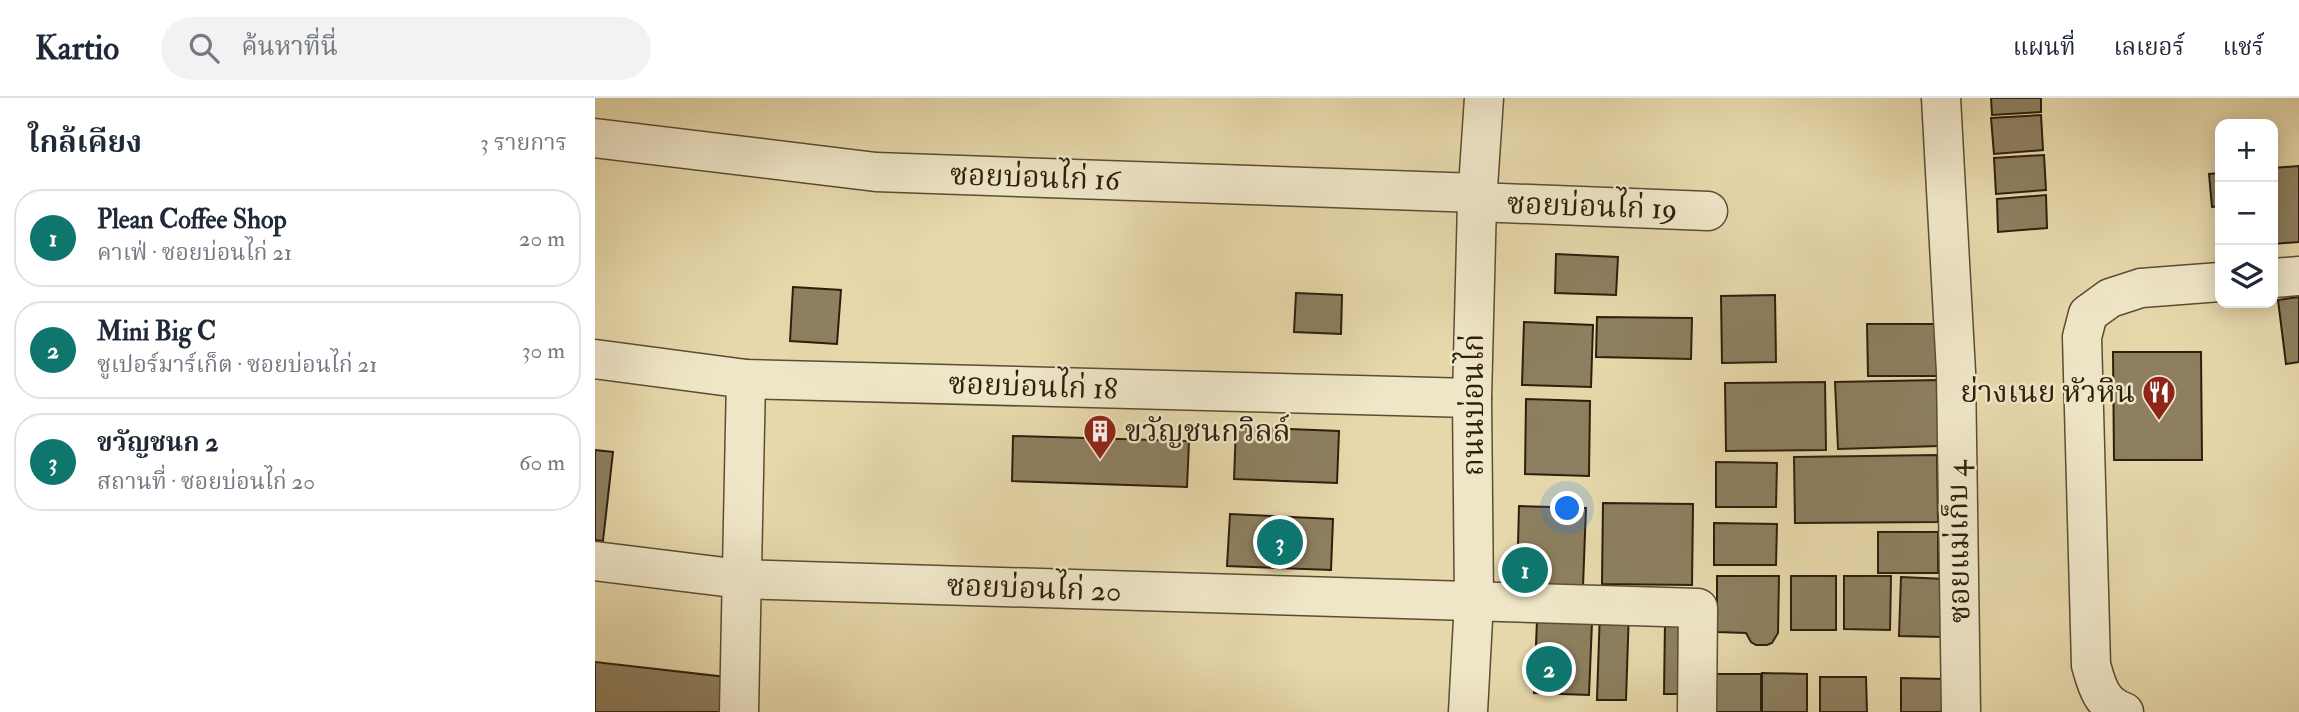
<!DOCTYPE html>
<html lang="th">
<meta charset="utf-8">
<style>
body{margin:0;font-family:"IM FELL Double Pica","Noto Serif Thai",serif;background:#f2f2f3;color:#1f2937}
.controls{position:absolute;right:21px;top:21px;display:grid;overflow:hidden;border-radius:14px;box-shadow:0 4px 18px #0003}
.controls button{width:63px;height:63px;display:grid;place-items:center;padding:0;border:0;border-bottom:2px solid #e0e1e3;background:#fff;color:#1f2937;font:35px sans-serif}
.you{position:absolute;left:973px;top:411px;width:24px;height:24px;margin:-18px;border:5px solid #fff;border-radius:50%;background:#1a73e8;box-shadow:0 0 0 10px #1a73e833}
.badge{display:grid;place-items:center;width:46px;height:46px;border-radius:50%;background:#0f766e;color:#fff;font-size:23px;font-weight:700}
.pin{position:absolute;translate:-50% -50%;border:4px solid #fff;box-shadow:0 2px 7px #0006}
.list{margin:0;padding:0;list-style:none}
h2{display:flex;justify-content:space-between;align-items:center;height:91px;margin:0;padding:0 28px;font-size:30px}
h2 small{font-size:23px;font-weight:400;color:#747a83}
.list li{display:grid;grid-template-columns:46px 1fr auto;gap:21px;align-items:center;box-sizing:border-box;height:98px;margin:0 14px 14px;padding:0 14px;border:2px solid #e0e1e3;border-radius:28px}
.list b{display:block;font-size:26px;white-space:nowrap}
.list p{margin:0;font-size:23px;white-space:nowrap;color:#747a83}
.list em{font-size:23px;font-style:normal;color:#747a83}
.icon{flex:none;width:38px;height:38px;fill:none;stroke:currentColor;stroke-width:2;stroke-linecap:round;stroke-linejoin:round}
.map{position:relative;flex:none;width:1704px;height:614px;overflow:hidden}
header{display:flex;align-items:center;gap:42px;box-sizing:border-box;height:98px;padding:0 35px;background:#fff;border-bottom:2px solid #e0e1e3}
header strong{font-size:33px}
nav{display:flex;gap:38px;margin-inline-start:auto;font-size:24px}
.search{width:490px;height:63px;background:#f2f2f3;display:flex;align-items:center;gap:18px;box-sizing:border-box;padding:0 24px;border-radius:38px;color:#747a83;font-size:26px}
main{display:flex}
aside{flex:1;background:#fff}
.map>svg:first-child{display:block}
.building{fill:#8d7f5f;stroke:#2d1f0d;stroke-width:2}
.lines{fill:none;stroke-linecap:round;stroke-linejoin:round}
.minor-casing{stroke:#5b4d34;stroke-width:41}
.minor{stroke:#efe6c8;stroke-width:38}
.labels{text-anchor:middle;stroke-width:5;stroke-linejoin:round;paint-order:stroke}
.street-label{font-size:30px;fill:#2d1f0d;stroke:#efe6c8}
.poi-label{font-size:30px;fill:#2d1f0d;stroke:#efe6c8;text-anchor:end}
</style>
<header>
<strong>Kartio</strong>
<div class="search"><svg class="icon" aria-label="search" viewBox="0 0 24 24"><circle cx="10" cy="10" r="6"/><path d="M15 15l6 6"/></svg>ค้นหาที่นี่</div>
<nav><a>แผนที่</a><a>เลเยอร์</a><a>แชร์</a></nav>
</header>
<main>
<aside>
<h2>ใกล้เคียง<small>3 รายการ</small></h2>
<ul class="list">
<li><span class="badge">1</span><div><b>Plean Coffee Shop</b><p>คาเฟ่ · ซอยบ่อนไก่ 21</p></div><em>20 m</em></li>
<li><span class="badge">2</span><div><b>Mini Big C</b><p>ซูเปอร์มาร์เก็ต · ซอยบ่อนไก่ 21</p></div><em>30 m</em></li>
<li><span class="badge">3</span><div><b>ขวัญชนก 2</b><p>สถานที่ · ซอยบ่อนไก่ 20</p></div><em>60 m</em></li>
</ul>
</aside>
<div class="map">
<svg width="1704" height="614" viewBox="0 0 1704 614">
<rect width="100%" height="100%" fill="#e6d8ab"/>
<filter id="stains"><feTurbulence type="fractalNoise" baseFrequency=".00286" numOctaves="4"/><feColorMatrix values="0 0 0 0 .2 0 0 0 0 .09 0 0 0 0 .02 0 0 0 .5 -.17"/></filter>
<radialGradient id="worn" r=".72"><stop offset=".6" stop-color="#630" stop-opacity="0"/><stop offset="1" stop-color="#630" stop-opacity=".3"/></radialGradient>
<g class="building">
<polygon points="1396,0 1446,0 1446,14 1397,17"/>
<polygon points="1446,17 1448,52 1399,56 1396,20"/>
<polygon points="1449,57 1451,92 1401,96 1399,60"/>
<polygon points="1704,68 1704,144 1678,146 1678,70"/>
<polygon points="1625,75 1625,108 1617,109 1614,76"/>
<polygon points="1451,97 1452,130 1403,134 1402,101"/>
<polygon points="961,156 1023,159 1021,197 960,195"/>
<polygon points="198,189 246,192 242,246 195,243"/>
<polygon points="701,195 747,197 746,236 699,234"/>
<polygon points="1180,197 1181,264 1127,265 1126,198"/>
<polygon points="1704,199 1704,264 1691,266 1683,202"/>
<polygon points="1002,219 1097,220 1096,261 1001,259"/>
<polygon points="929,224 998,227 996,289 927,287"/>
<polygon points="1272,226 1344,226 1345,278 1273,278"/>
<polygon points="1518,254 1606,254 1607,362 1519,362"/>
<polygon points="1343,282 1344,348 1243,351 1240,284"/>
<polygon points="1230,284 1231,352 1131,353 1130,285"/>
<polygon points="931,301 995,303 994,378 930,376"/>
<polygon points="641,329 744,333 742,385 639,381"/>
<polygon points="418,338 594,343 592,389 417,383"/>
<polygon points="0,352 18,354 8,443 0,442"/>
<polygon points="1342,357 1343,424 1200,425 1199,359"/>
<polygon points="1121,364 1182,365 1181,409 1121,409"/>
<polygon points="1008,405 1098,406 1097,487 1007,486"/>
<polygon points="924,408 991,410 988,488 922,486"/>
<polygon points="635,416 738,421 736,472 632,468"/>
<polygon points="1119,425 1182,426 1181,467 1119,467"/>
<rect x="1283" y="434" width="60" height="41"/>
<polygon points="1122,478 1184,478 1183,535 1177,545 1172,547 1161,547 1156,544 1151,535 1122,534"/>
<rect x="1196" y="478" width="45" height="54"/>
<polygon points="1249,478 1296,478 1295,532 1249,531"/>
<polygon points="1306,479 1350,481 1349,539 1304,538"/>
<polygon points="1005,511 1034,512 1031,602 1002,602"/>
<polygon points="942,522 997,524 994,597 939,595"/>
<polygon points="1070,523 1093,523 1093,596 1069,596"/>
<polygon points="0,564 131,579 127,614 0,614"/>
<polygon points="1167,575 1212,576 1212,614 1167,614"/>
<polygon points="1121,576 1166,576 1166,614 1120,614"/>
<polygon points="1225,579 1271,579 1272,614 1225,614"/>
<polygon points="1306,580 1351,581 1350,614 1306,614"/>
</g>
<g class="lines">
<defs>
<g id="minor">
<polyline points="1346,0 1361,274 1366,614"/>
<polyline points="0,40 281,74 882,95"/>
<polyline points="882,104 1113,113"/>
<polyline points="1678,180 1704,178"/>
<polyline points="0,261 151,281 877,300"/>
<polyline points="0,463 146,481 1103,510 1102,614"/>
<polyline points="144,614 151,281"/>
<polyline points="873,614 879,503 877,300 882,104 889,0"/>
<path d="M1529,614C1506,606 1502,588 1496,567L1487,239L1493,216L1515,200L1546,190L1625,184"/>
</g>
</defs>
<use href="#minor" class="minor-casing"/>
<use href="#minor" class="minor"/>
</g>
<defs>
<symbol id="restaurant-pin" viewBox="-11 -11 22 30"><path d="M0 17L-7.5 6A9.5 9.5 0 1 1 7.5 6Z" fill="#8f2418" stroke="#efe6c8"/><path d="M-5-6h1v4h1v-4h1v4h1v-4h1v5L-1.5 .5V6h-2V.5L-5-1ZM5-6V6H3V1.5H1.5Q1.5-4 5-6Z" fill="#fff"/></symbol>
<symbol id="building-pin" viewBox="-11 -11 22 30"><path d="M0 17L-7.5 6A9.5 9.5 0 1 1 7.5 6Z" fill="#8f2418" stroke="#efe6c8"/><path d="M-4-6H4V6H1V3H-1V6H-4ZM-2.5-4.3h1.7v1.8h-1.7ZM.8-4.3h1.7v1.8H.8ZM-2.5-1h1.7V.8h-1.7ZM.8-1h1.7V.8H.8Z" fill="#fff"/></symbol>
</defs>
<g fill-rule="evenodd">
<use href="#restaurant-pin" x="1545" y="275" width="38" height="52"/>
<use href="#building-pin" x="486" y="314" width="38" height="52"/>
</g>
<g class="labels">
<g class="street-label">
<text transform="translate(440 79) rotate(2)" y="10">ซอยบ่อนไก่ 16</text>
<text transform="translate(997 108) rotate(2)" y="10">ซอยบ่อนไก่ 19</text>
<text transform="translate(438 288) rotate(2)" y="10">ซอยบ่อนไก่ 18</text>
<text transform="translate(878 307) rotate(-90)" y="10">ถนนบ่อนไก่</text>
<text transform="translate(1363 444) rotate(-91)" y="10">ซอยแม่เก็บ 4</text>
<text transform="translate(439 490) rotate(2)" y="10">ซอยบ่อนไก่ 20</text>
</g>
<g class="poi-label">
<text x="1540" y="304">ย่างเนย หัวหิน</text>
<text x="530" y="343" text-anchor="start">ขวัญชนกวิลล์</text>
</g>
</g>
<rect width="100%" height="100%" filter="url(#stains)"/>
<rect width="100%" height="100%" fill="url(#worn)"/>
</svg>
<div class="controls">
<button>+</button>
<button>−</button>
<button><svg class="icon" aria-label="layers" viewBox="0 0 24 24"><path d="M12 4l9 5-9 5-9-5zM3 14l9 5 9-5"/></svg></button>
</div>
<div class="you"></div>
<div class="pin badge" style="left:930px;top:472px">1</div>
<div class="pin badge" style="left:954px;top:571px">2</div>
<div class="pin badge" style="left:685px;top:444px">3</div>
</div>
</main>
